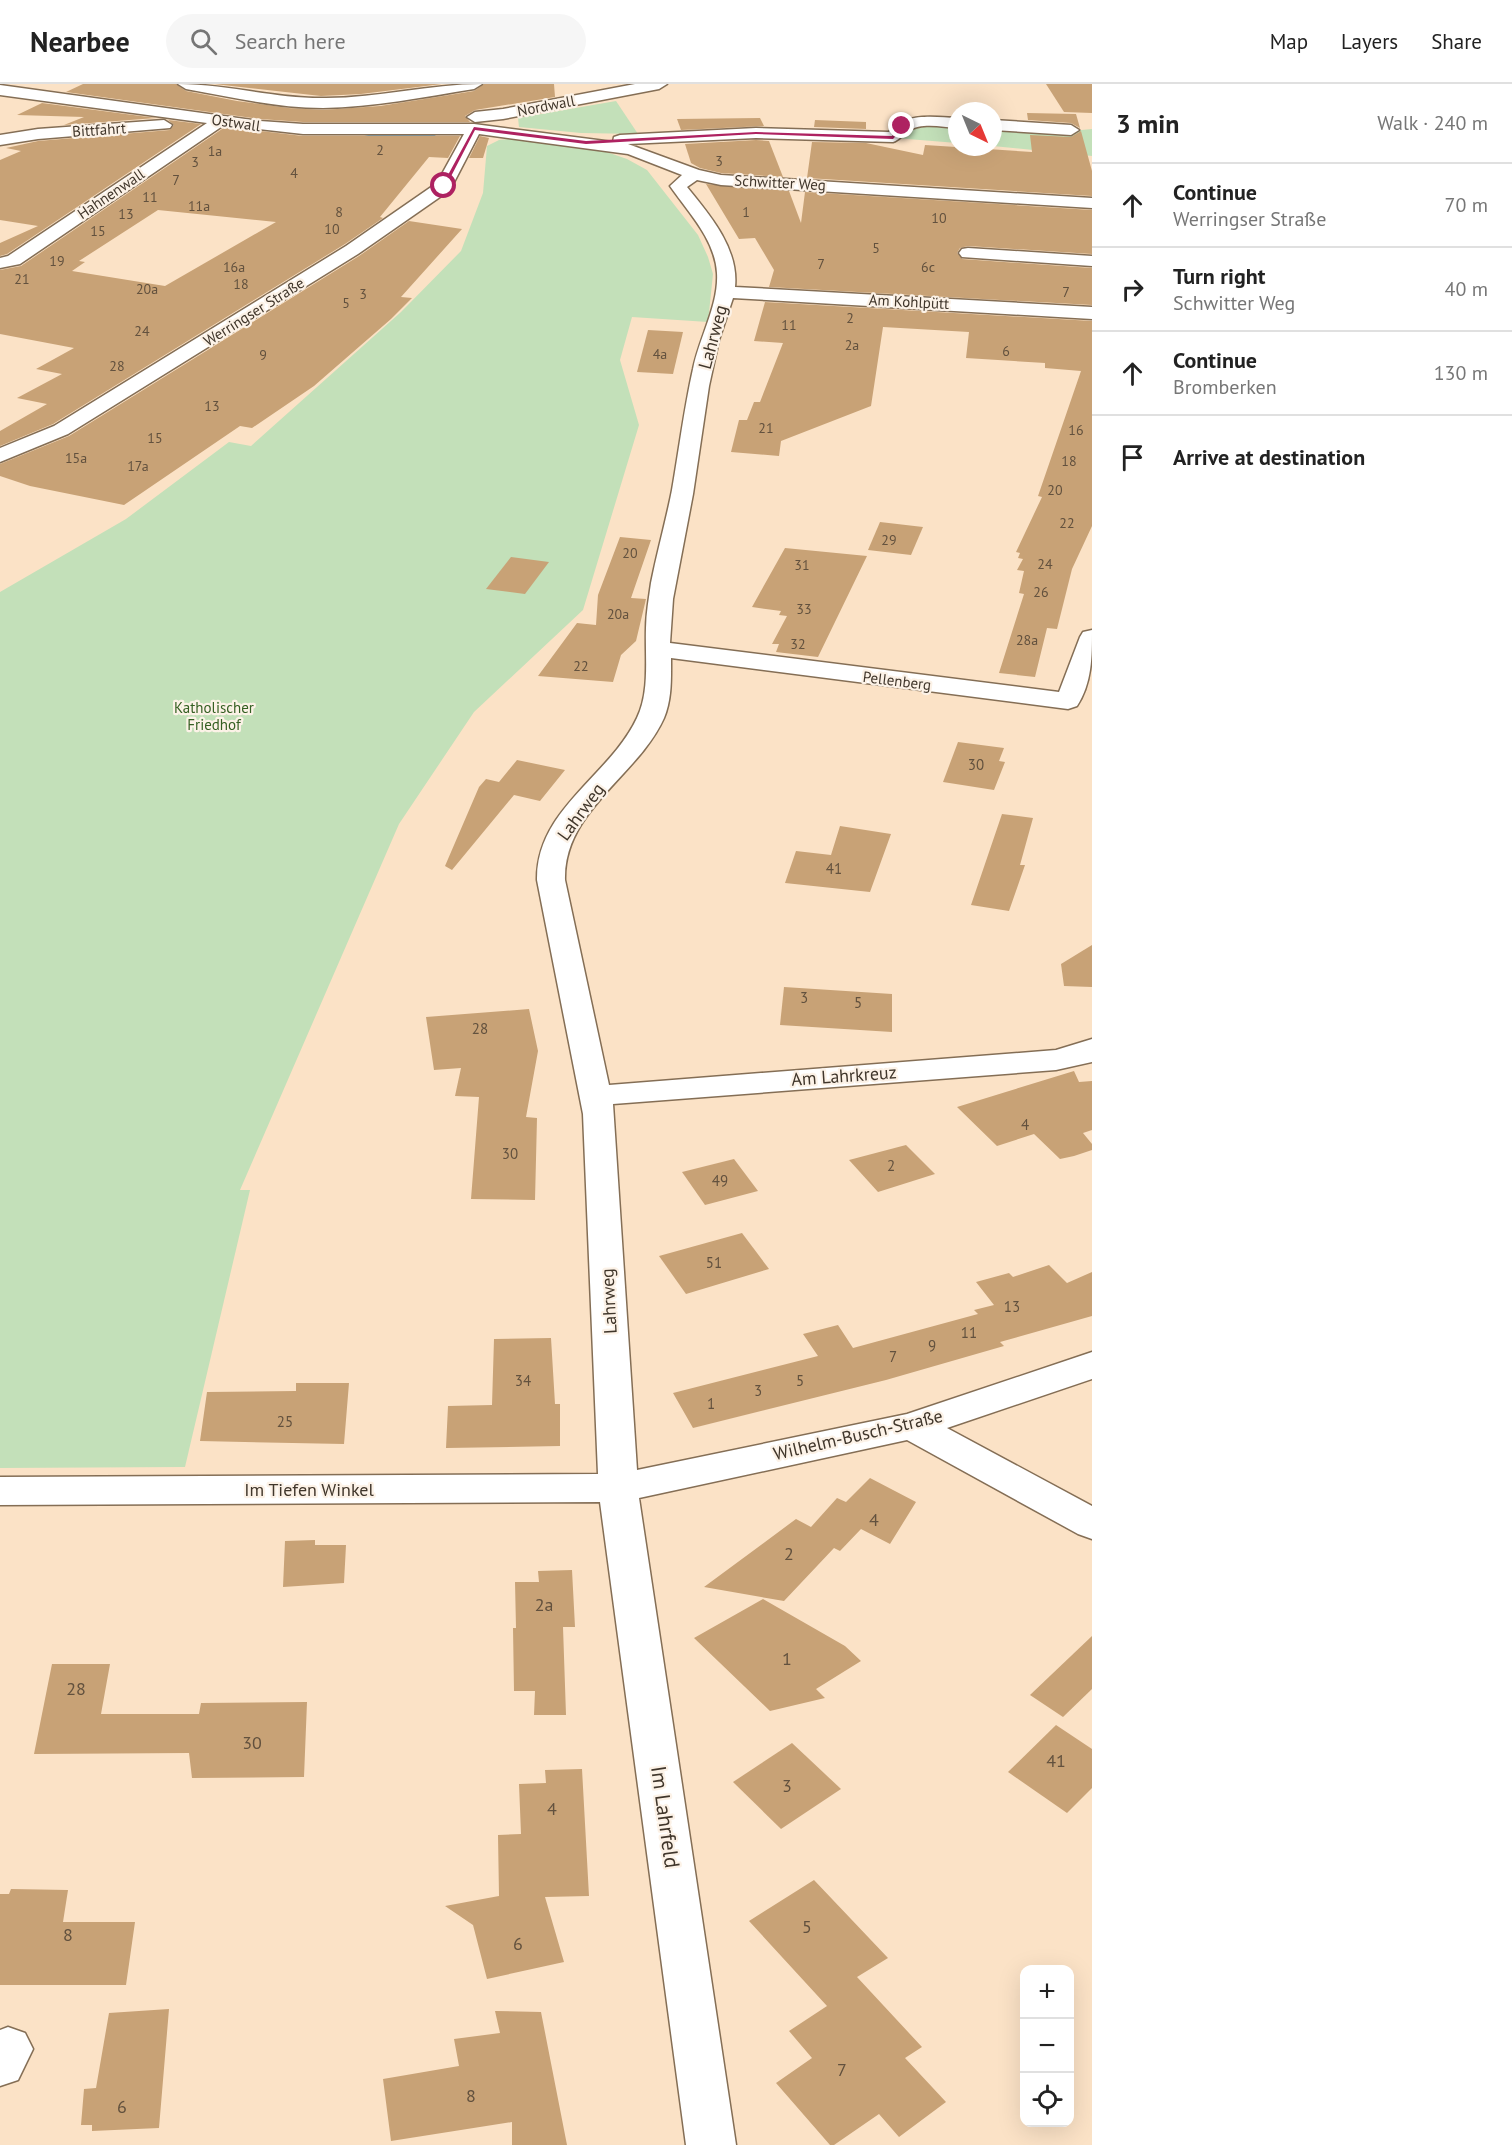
<!DOCTYPE html>
<meta charset="utf-8">
<style>
body{margin:0;font-family:"PT Sans",sans-serif;background:#f6f6f6;color:#222}
.controls{position:absolute;right:18px;bottom:18px;display:grid;overflow:hidden;border-radius:12px;box-shadow:0 6px 24px #0002}
.controls button{width:54px;height:54px;display:grid;place-items:center;padding:0;border:0;border-bottom:2px solid #e0e0e0;background:#fff;color:#222;font:30px sans-serif}
.compass{position:absolute;left:948px;top:18px;width:54px;height:54px;border-radius:50%;background:#fff;box-shadow:0 6px 24px #0002;rotate:137deg}
.stop{position:absolute;width:18px;height:18px;margin:-14px;border:4px solid #ae2261;border-radius:50%;background:#fff}
.stop.end{background:#ae2261;border-color:#fff;box-shadow:0 2px 6px #0008}
.list{margin:0;padding:0;list-style:none}
h2{display:flex;justify-content:space-between;align-items:center;height:78px;margin:0;padding:0 24px;font-size:26px}
h2 small{font-size:20px;font-weight:400;color:#767676}
.list li{display:grid;grid-template-columns:39px 1fr auto;gap:18px;align-items:center;box-sizing:border-box;height:84px;padding:0 24px;border-top:2px solid #e0e0e0}
.list b{display:block;font-size:22px;white-space:nowrap}
.list p{margin:0;font-size:20px;white-space:nowrap;color:#767676}
.list em{font-size:20px;font-style:normal;color:#767676}
.icon{flex:none;width:33px;height:33px;fill:none;stroke:currentColor;stroke-width:2;stroke-linecap:round;stroke-linejoin:round}
.map{position:relative;flex:none;width:1092px;height:2061px;overflow:hidden}
header{display:flex;align-items:center;gap:36px;box-sizing:border-box;height:84px;padding:0 30px;background:#fff;border-bottom:2px solid #e0e0e0}
header strong{font-size:28px}
nav{display:flex;gap:33px;margin-inline-start:auto;font-size:21px}
.search{width:420px;height:54px;background:#f6f6f6;display:flex;align-items:center;gap:15px;box-sizing:border-box;padding:0 21px;border-radius:33px;color:#767676;font-size:22px}
main{display:flex}
aside{flex:1;background:#fff}
.map>svg:first-child{display:block}
.green{fill:#c3e0b9}
.lines{fill:none;stroke-linecap:round;stroke-linejoin:round}
.stream{fill:#7bb1d1;fill-rule:evenodd}
.building{fill:#c8a276;fill-rule:evenodd}
.minor-casing{stroke:#846e55;stroke-width:3}
.minor{fill:#fff;fill-rule:evenodd}
.route{fill:#ae2261}
.labels{text-anchor:middle;stroke-width:4.5;stroke-linejoin:round;paint-order:stroke}
.far-number-label{font-size:14px;fill:#62513e}
.far-street-label{font-size:15px;fill:#40362b;stroke:#fcf2e7}
.far-park-label{font-size:15px;fill:#345f22;stroke:#fcf2e7}
.number-label{font-size:15px;fill:#62513e}
.street-label{font-size:18px;fill:#40362b;stroke:#fcf2e7}
.near-number-label{font-size:18px;fill:#62513e}
.near-street-label{font-size:21px;fill:#40362b;stroke:#fcf2e7}
</style>
<header>
<strong>Nearbee</strong>
<div class="search"><svg class="icon" aria-label="search" viewBox="0 0 24 24"><circle cx="10" cy="10" r="6"/><path d="M15 15l6 6"/></svg>Search here</div>
<nav><a>Map</a><a>Layers</a><a>Share</a></nav>
</header>
<main>
<div class="map">
<svg width="1092" height="2061" viewBox="0 0 1092 2061">
<rect width="100%" height="100%" fill="#fbe2c6"/>
<g class="green">
<polygon points="616,17 638,50 581,49 519,43 518,34"/>
<polygon points="957,40 957,59 895,54 905,42"/>
<polygon points="993,42 1071,47 1092,45 1092,72 993,62"/>
<polygon points="517,54 601,66 627,75 647,86 698,151 708,173 713,190 708,238 632,233 620,276 639,341 583,526 474,628 399,740 240,1106 250,1106 185,1383 0,1384 0,508 126,435 229,358 251,362 401,228 461,167 483,109 487,62 499,56"/>
</g>
<g class="lines">
<polygon class="stream" points="381,48 433,49 436,51 433,53 381,52 359,56 356,54"/>
</g>
<g class="building">
<polygon points="83,0 176,0 186,7 237,17 288,24 323,26 380,22 437,13 474,7 484,0 554,0 555,13 475,26 465,32 470,38 303,38 260,35 66,8"/>
<polygon points="214,0 442,0 361,10 321,12"/>
<polygon points="1046,0 1092,0 1092,29 1064,28"/>
<polygon points="42,19 156,34 64,41 84,33 17,31"/>
<polygon points="1027,29 1076,30 1080,44 1071,39 1028,36"/>
<polygon points="760,34 764,42 681,46 677,35"/>
<polygon points="168,36 201,40 7,170 0,172 0,159 38,142 0,136 0,76 21,67 6,64 38,57 170,46 174,41"/>
<polygon points="815,36 866,38 866,45 814,43"/>
<path d="M225,43L303,52H460L448,74L429,73L380,133L383,134L345,160L53,340L0,362V347L47,320L17,314L62,290L36,285L74,264L0,250V186L21,182ZM158,126L276,138L165,202L72,187L85,178L79,177Z"/>
<polygon points="1081,47 1092,87 1092,112 807,94 812,58 866,59 923,71 925,61 1032,68 1030,51 1071,53"/>
<polygon points="480,52 489,54 483,74 469,74"/>
<polygon points="756,56 769,57 783,93 721,89 700,84 691,79 685,60"/>
<polygon points="706,100 789,107 801,139 805,108 1092,126 1092,170 968,162 960,164 957,169 962,175 1092,184 1092,221 769,203 774,186 755,154 739,155"/>
<polygon points="409,137 462,145 401,213 412,214 391,235 314,302 252,344 240,342 124,421 30,402 0,392 0,380 69,352 359,172"/>
<polygon points="765,218 1092,237 1092,442 1072,485 1057,545 1047,544 1035,593 999,589 1024,510 1019,509 1024,487 1017,486 1023,475 1018,474 1020,469 1016,468 1042,413 1038,412 1081,287 1045,284 1045,279 966,274 969,248 883,243 871,322 781,357 779,372 731,368 739,336 747,336 754,318 760,318 783,259 754,257"/>
<polygon points="648,246 683,248 673,290 637,288"/>
<polygon points="880,438 923,443 911,471 868,466"/>
<polygon points="620,453 651,456 631,514 646,515 636,557 621,571 613,598 538,592 577,539 596,541 598,511"/>
<polygon points="785,464 867,472 818,573 776,568 779,560 772,560 787,532 779,531 781,527 752,523"/>
<polygon points="511,473 549,478 525,510 486,505"/>
<polygon points="958,658 1004,664 999,677 1005,678 994,706 943,698"/>
<polygon points="517,676 565,686 540,717 514,711 452,786 445,782 479,703 486,695 499,698"/>
<polygon points="1002,730 1033,734 1020,781 1025,781 1009,827 971,821"/>
<polygon points="840,742 891,750 870,808 785,799 796,767 831,771"/>
<polygon points="1092,861 1092,903 1064,902 1061,880"/>
<polygon points="784,903 892,910 892,948 780,941"/>
<polygon points="529,925 538,967 526,1033 537,1034 535,1116 471,1115 479,1013 455,1012 461,984 434,986 426,933"/>
<polygon points="1074,987 1079,998 1092,997 1092,1046 1083,1049 1092,1060 1092,1066 1074,1072 1060,1075 1034,1050 997,1062 957,1023"/>
<polygon points="906,1061 935,1090 878,1108 849,1076"/>
<polygon points="734,1075 758,1107 705,1121 682,1088"/>
<polygon points="742,1149 769,1185 686,1210 659,1172"/>
<polygon points="1049,1181 1067,1199 1092,1188 1092,1232 1000,1258 1004,1262 886,1296 693,1344 673,1309 818,1272 803,1250 838,1241 853,1264 978,1230 974,1226 994,1221 976,1198 1009,1189 1013,1193"/>
<polygon points="551,1254 555,1320 560,1320 560,1362 446,1364 448,1322 492,1321 494,1255"/>
<polygon points="296,1299 349,1299 344,1360 200,1357 207,1308 296,1307"/>
<polygon points="870,1394 916,1418 890,1460 861,1445 840,1467 834,1464 784,1517 704,1503 796,1435 811,1443 837,1414 846,1418"/>
<polygon points="315,1456 315,1461 346,1461 344,1499 283,1503 285,1457"/>
<polygon points="572,1486 575,1543 563,1543 566,1631 534,1631 535,1607 514,1607 513,1544 516,1544 515,1498 539,1498 538,1487"/>
<polygon points="763,1515 845,1562 861,1577 816,1605 825,1614 770,1627 694,1554"/>
<polygon points="1092,1552 1092,1605 1063,1633 1030,1611"/>
<polygon points="52,1580 110,1580 101,1630 199,1630 201,1619 307,1618 304,1693 192,1694 189,1669 34,1670"/>
<polygon points="1056,1641 1092,1665 1092,1704 1067,1729 1008,1688"/>
<polygon points="792,1659 841,1705 781,1745 733,1698"/>
<polygon points="582,1685 589,1812 545,1813 564,1878 487,1895 473,1841 445,1822 499,1812 498,1751 521,1750 519,1700 546,1699 545,1686"/>
<polygon points="814,1796 888,1874 857,1893 922,1963 905,1974 946,2018 899,2053 879,2030 834,2061 830,2061 776,1999 812,1974 789,1947 827,1922 749,1837"/>
<polygon points="11,1805 68,1806 63,1838 135,1838 126,1901 0,1901 0,1810 9,1810"/>
<polygon points="169,1925 159,2044 92,2047 92,2041 81,2041 84,2005 96,2004 109,1929"/>
<polygon points="495,1927 541,1928 567,2061 512,2061 512,2038 391,2057 383,1995 459,1982 454,1955 500,1949"/>
</g>
<g class="lines">
<defs>
<g id="minor">
<path d="M178,0C226,0 273,14 321,14C375,15 428,0 482,0L474,5C424,13 374,23 323,24C277,24 231,13 186,5Z"/>
<polygon points="635,0 667,0 659,5 503,35 475,38 467,33 475,28 503,25"/>
<path d="M0,1L260,37L303,40H474L613,58L614,53L620,51L756,44L889,48C904,28 935,33 957,34V44C942,43 922,38 908,47C902,50 900,56 893,58L756,54L628,60L699,86L721,91L1092,114V124L721,101L697,96L687,103C710,131 739,165 735,203L1092,223V235L733,214L719,256L709,302L693,410L673,515L670,559L1059,608L1080,553L1083,548L1092,546C1092,573 1092,599 1077,622L1068,625L671,574C671,594 672,615 664,634C638,692 563,727 565,796L609,1001L1056,966L1092,955V978L1056,986L613,1020L637,1386L907,1330L1092,1268V1295L947,1344L1092,1422V1455L1078,1450L907,1356L639,1414L736,2061H686L600,1418L0,1421V1393L598,1390L583,1030L537,796C536,725 610,692 637,634C650,607 645,574 646,544C646,529 649,514 651,499C657,468 666,437 672,406C679,366 684,325 693,285C699,254 719,221 717,189C715,155 688,128 670,102L682,91L628,70L479,50L450,106L358,170L68,350L0,378V364L54,342L346,162L437,99L464,50H303L224,41L20,180L0,184V174L8,172L207,39L0,11Z"/>
<polygon points="164,36 172,41 170,44 38,55 0,61 0,51 38,45"/>
<polygon points="993,36 1071,41 1079,46 1071,51 993,46"/>
<polygon points="968,164 1092,172 1092,182 962,173 959,169 962,165"/>
<polygon points="8,1943 25,1949 33,1965 18,1996 0,2002 0,1946"/>
</g>
</defs>
<use href="#minor" class="minor-casing"/>
<use href="#minor" class="minor"/>
</g>
<polygon class="route" points="901,41 905,42 893,55 756,50 586,60 475,46 446,102 442,102 474,43 586,57 756,48 892,52"/>
<g class="labels">
<g class="far-number-label">
<text x="380" y="71">2</text>
<text x="215" y="72">1a</text>
<text x="719" y="82">3</text>
<text x="195" y="83">3</text>
<text x="294" y="94">4</text>
<text x="176" y="101">7</text>
<text x="150" y="118">11</text>
<text x="199" y="127">11a</text>
<text x="339" y="133">8</text>
<text x="746" y="133">1</text>
<text x="126" y="135">13</text>
<text x="939" y="139">10</text>
<text x="332" y="150">10</text>
<text x="98" y="152">15</text>
<text x="876" y="169">5</text>
<text x="57" y="182">19</text>
<text x="821" y="185">7</text>
<text x="234" y="188">16a</text>
<text x="928" y="188">6c</text>
<text x="22" y="200">21</text>
<text x="241" y="205">18</text>
<text x="147" y="210">20a</text>
<text x="1066" y="213">7</text>
<text x="363" y="215">3</text>
<text x="346" y="224">5</text>
<text x="850" y="239">2</text>
<text x="789" y="246">11</text>
<text x="142" y="252">24</text>
<text x="852" y="266">2a</text>
<text x="1006" y="272">6</text>
<text x="660" y="275">4a</text>
<text x="263" y="276">9</text>
<text x="117" y="287">28</text>
<text x="212" y="327">13</text>
<text x="766" y="349">21</text>
<text x="1076" y="351">16</text>
<text x="155" y="359">15</text>
<text x="76" y="379">15a</text>
<text x="1069" y="382">18</text>
<text x="138" y="387">17a</text>
<text x="1055" y="411">20</text>
<text x="1067" y="444">22</text>
<text x="889" y="461">29</text>
<text x="630" y="474">20</text>
<text x="1045" y="485">24</text>
<text x="802" y="486">31</text>
<text x="1041" y="513">26</text>
<text x="804" y="530">33</text>
<text x="618" y="535">20a</text>
<text x="1027" y="561">28a</text>
<text x="798" y="565">32</text>
<text x="581" y="587">22</text>
</g>
<g class="far-street-label">
<text transform="translate(546 22) rotate(-11)" y="5">Nordwall</text>
<text transform="translate(236 39) rotate(8)" y="5">Ostwall</text>
<text transform="translate(99 46) rotate(-4)" y="5">Bittfahrt</text>
<text transform="translate(780 99) rotate(3)" y="5">Schwitter Weg</text>
<text transform="translate(111 110) rotate(-34)" y="5">Hahnenwall</text>
<text transform="translate(909 218) rotate(3)" y="5">Am Kohlpütt</text>
<text transform="translate(254 228) rotate(-32)" y="5">Werringser Straße</text>
<text transform="translate(897 597) rotate(7)" y="5">Pellenberg</text>
</g>
<g class="far-park-label">
<text x="214" y="629">Katholischer<tspan x="214" dy="17">Friedhof</tspan></text>
</g>
<g class="number-label">
<text x="976" y="686">30</text>
<text x="834" y="790">41</text>
<text x="804" y="919">3</text>
<text x="858" y="924">5</text>
<text x="480" y="950">28</text>
<text x="1025" y="1046">4</text>
<text x="510" y="1075">30</text>
<text x="891" y="1087">2</text>
<text x="720" y="1102">49</text>
<text x="714" y="1184">51</text>
<text x="1012" y="1228">13</text>
<text x="969" y="1254">11</text>
<text x="932" y="1267">9</text>
<text x="893" y="1278">7</text>
<text x="523" y="1302">34</text>
<text x="800" y="1302">5</text>
<text x="758" y="1312">3</text>
<text x="711" y="1325">1</text>
<text x="285" y="1343">25</text>
</g>
<g class="street-label">
<text transform="translate(713 253) rotate(-75)" y="6">Lahrweg</text>
<text transform="translate(581 728) rotate(-54)" y="6">Lahrweg</text>
<text transform="translate(844 992) rotate(-4)" y="6">Am Lahrkreuz</text>
<text transform="translate(609 1217) rotate(-93)" y="6">Lahrweg</text>
<text transform="translate(858 1351) rotate(-13)" y="6">Wilhelm-Busch-Straße</text>
<text x="309" y="1412">Im Tiefen Winkel</text>
</g>
<g class="near-number-label">
<text x="874" y="1442">4</text>
<text x="789" y="1476">2</text>
<text x="544" y="1527">2a</text>
<text x="787" y="1581">1</text>
<text x="76" y="1611">28</text>
<text x="252" y="1665">30</text>
<text x="1056" y="1683">41</text>
<text x="787" y="1708">3</text>
<text x="552" y="1731">4</text>
<text x="807" y="1849">5</text>
<text x="68" y="1857">8</text>
<text x="518" y="1866">6</text>
<text x="842" y="1992">7</text>
<text x="471" y="2018">8</text>
<text x="122" y="2029">6</text>
</g>
<g class="near-street-label">
<text transform="translate(665 1733) rotate(82)" y="7">Im Lahrfeld</text>
</g>
</g>
</svg>
<div class="controls">
<button>+</button>
<button>−</button>
<button><svg class="icon" aria-label="locate" viewBox="0 0 24 24"><circle cx="12" cy="12" r="6"/><path d="M12 2v4M12 18v4M2 12h4M18 12h4"/></svg></button>
</div>
<svg class="compass" viewBox="-18 -18 36 36"><path d="M0-13l5 13h-10z" fill="#e53935"/><path d="M0 13l5-13h-10z" fill="#767676"/></svg>
<div class="stop" style="left:444px;top:102px"></div>
<div class="stop end" style="left:902px;top:42px"></div>
</div>
<aside>
<h2>3 min<small>Walk · 240 m</small></h2>
<ul class="list">
<li><svg class="icon" aria-label="ahead" viewBox="0 0 24 24"><path d="M12 20V5M6 11l6-6 6 6"/></svg><div><b>Continue</b><p>Werringser Straße</p></div><em>70 m</em></li>
<li><svg class="icon" aria-label="right" viewBox="0 0 24 24"><path d="M7 20v-9h11M14 6l5 5-5 5"/></svg><div><b>Turn right</b><p>Schwitter Weg</p></div><em>40 m</em></li>
<li><svg class="icon" aria-label="ahead" viewBox="0 0 24 24"><path d="M12 20V5M6 11l6-6 6 6"/></svg><div><b>Continue</b><p>Bromberken</p></div><em>130 m</em></li>
<li><svg class="icon" aria-label="arrive" viewBox="0 0 24 24"><path d="M6 21V4h12l-3 4 3 4H6"/></svg><div><b>Arrive at destination</b></div></li>
</ul>
</aside>
</main>
